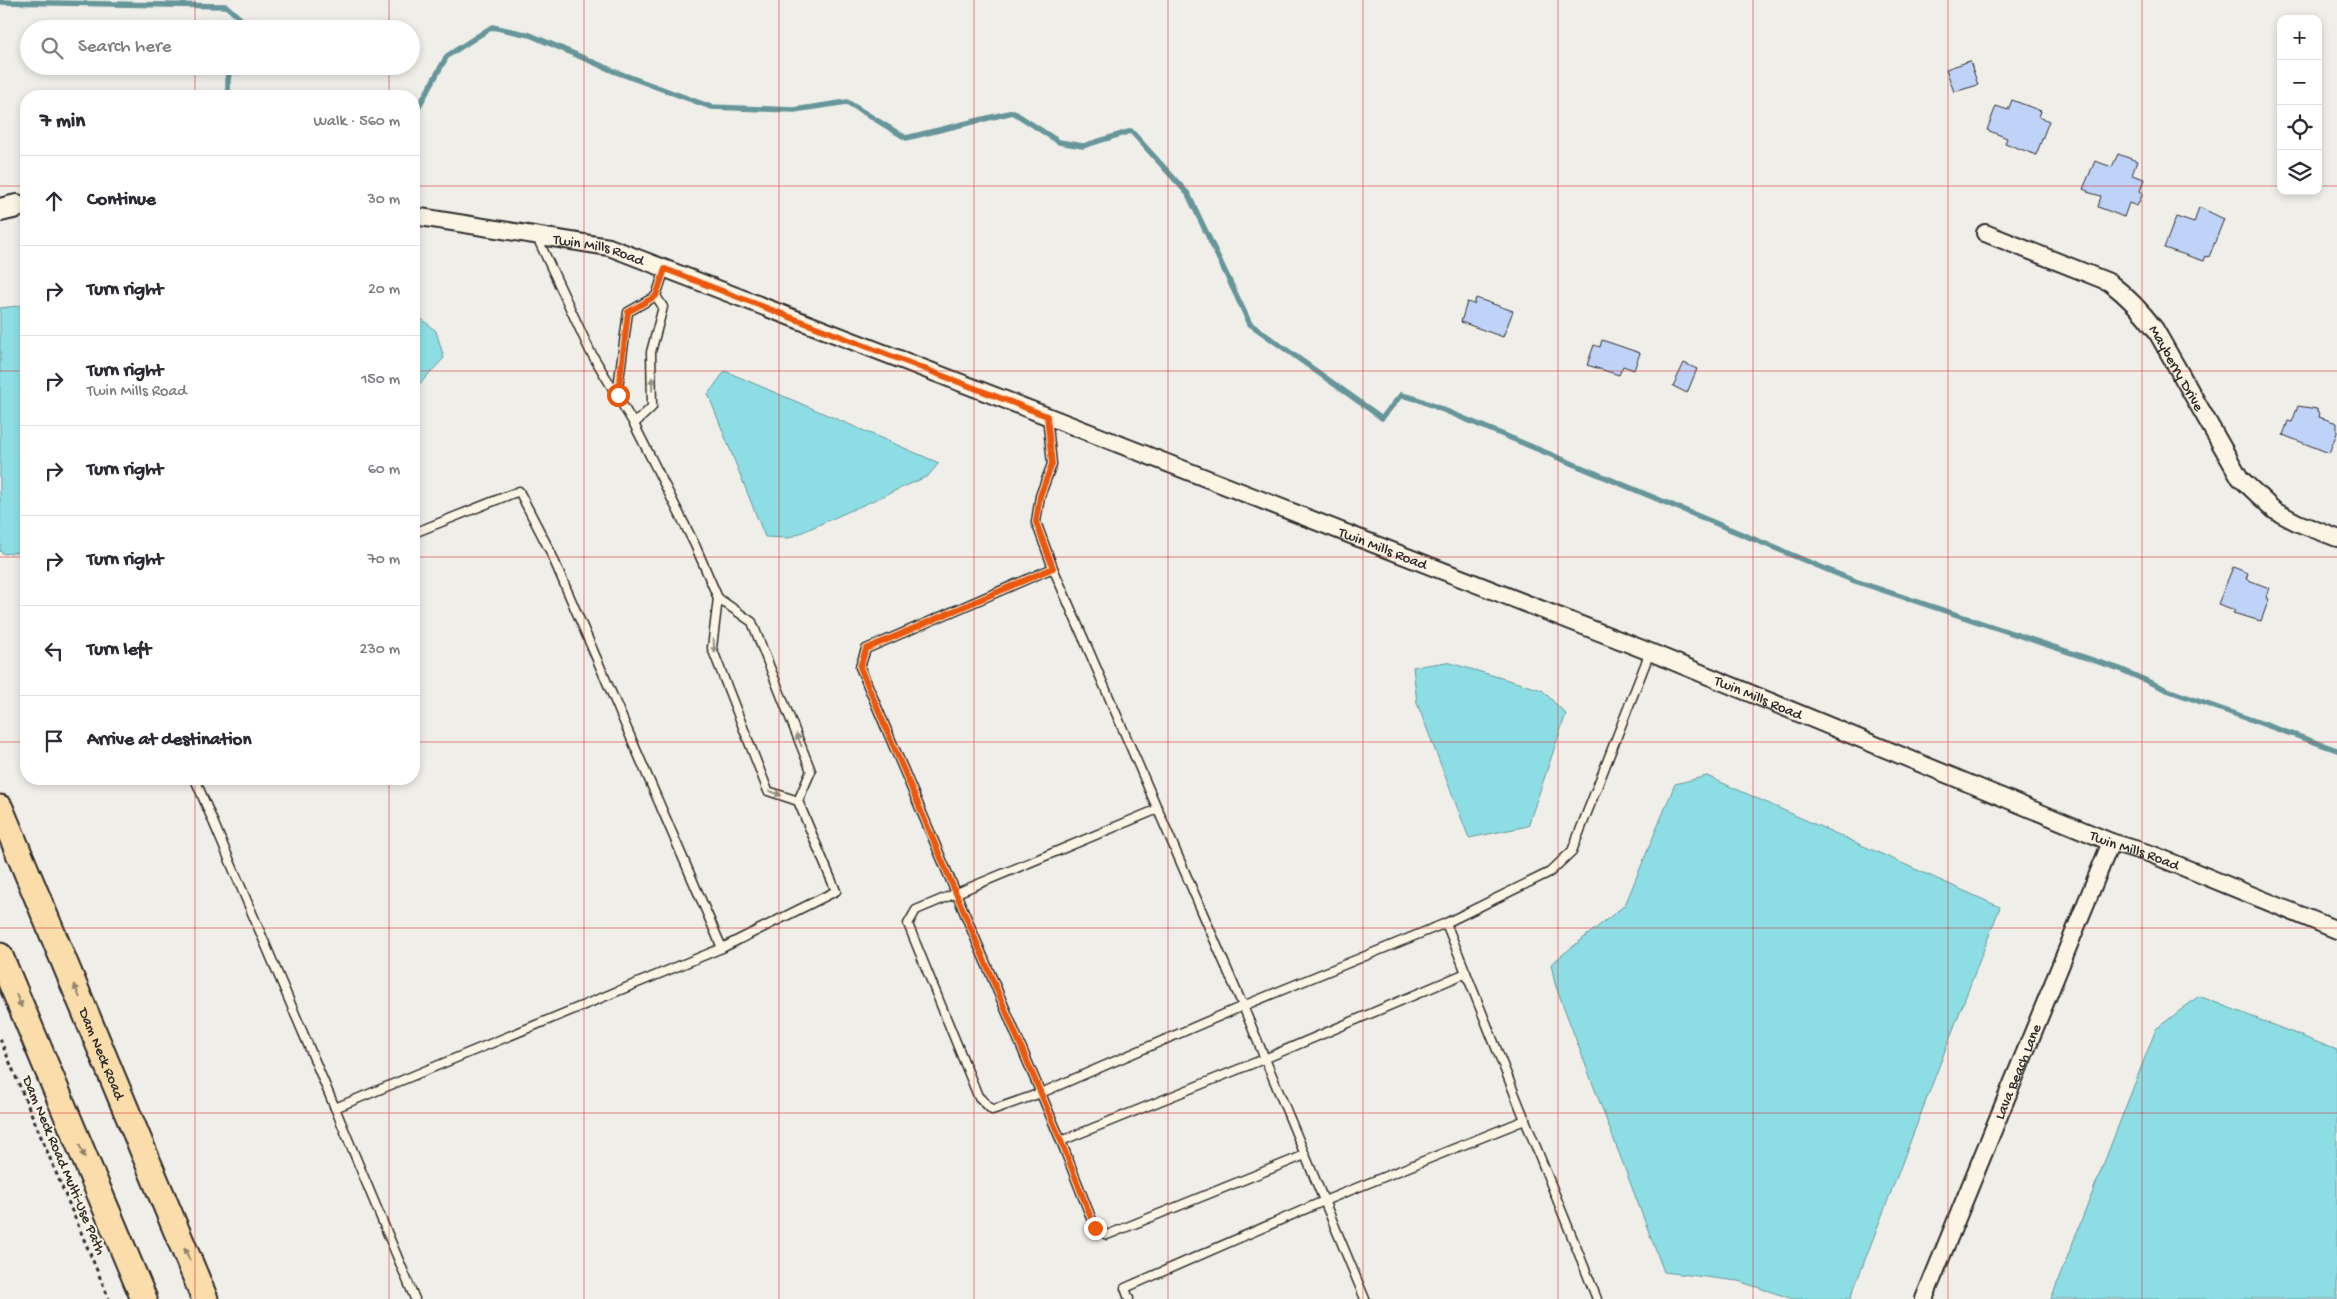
<!DOCTYPE html>
<meta charset="utf-8">
<style>
body{margin:0;font-family:"Gochi Hand",sans-serif;background:#f7f7f7;color:#2b2b33}
.controls{position:absolute;right:15px;top:15px;display:grid;overflow:hidden;border-radius:10px;box-shadow:0 2px 8px #0003}
.controls button{width:45px;height:45px;display:grid;place-items:center;padding:0;border:0;border-bottom:1px solid #e1e1e2;background:#fff;color:#2b2b33;font:25px sans-serif}
.stop{position:absolute;width:15px;height:15px;margin:-11px;border:4px solid #ea580c;border-radius:50%;background:#fff}
.stop.end{background:#ea580c;border-color:#fff;box-shadow:0 1px 5px #0008}
.list{margin:0;padding:0;list-style:none}
h2{display:flex;justify-content:space-between;align-items:center;height:65px;margin:0;padding:0 20px;font-size:21px}
h2 small{font-size:16px;font-weight:400;color:#7c7c81}
.list li{display:grid;grid-template-columns:32px 1fr auto;gap:15px;align-items:center;box-sizing:border-box;height:90px;padding:0 20px;border-top:1px solid #e1e1e2}
.list b{display:block;font-size:19px;white-space:nowrap}
.list p{margin:0;font-size:16px;white-space:nowrap;color:#7c7c81}
.list em{font-size:16px;font-style:normal;color:#7c7c81}
.icon{flex:none;width:28px;height:28px;fill:none;stroke:currentColor;stroke-width:2;stroke-linecap:round;stroke-linejoin:round}
.map{position:relative;flex:none;width:2337px;height:1299px;overflow:hidden}
.search{position:absolute;background:#fff;box-shadow:0 2px 8px #0003;left:20px;top:20px;width:400px;height:55px;display:flex;align-items:center;gap:12px;box-sizing:border-box;padding:0 18px;border-radius:28px;color:#7c7c81;font-size:19px}
.panel{position:absolute;background:#fff;box-shadow:0 2px 8px #0003;left:20px;top:90px;width:400px;height:695px;border-radius:20px}
.map>svg:first-child{display:block}
.water{fill:#8ddee4;stroke:#66969a}
.lines{fill:none;stroke-linecap:round;stroke-linejoin:round}
.stream{stroke:#66969a;stroke-width:5.5}
.building{fill:#bfd3f8;stroke:#2b2b2b}
.lane-casing{stroke:#2b2b2b;stroke-width:11}
.street-casing{stroke:#2b2b2b;stroke-width:20}
.secondary-casing{stroke:#2b2b2b;stroke-width:26}
.primary-casing{stroke:#2b2b2b;stroke-width:29}
.path{stroke:#2b2b2b;stroke-width:3;stroke-dasharray:4 4;stroke-linecap:butt}
.lane{stroke:#fcf5e5;stroke-width:8}
.street{stroke:#fcf5e5;stroke-width:16}
.secondary{stroke:#fcf5e5;stroke-width:22}
.primary{stroke:#faddab;stroke-width:25}
.oneway{fill:#949088}
.oneway2{fill:#92846b}
.route{stroke:#ea580c;stroke-width:6}
.grid{fill:none;stroke:#d62828;stroke-width:1;stroke-opacity:0.55}
.labels{text-anchor:middle;stroke-width:4;stroke-linejoin:round;paint-order:stroke}
.street-label{font-size:15px;fill:#2b2b2b;stroke:#fcf5e5}
</style>
<div class="map">
<svg width="2337" height="1299" viewBox="0 0 2337 1299">
<rect width="100%" height="100%" fill="#f0eee9"/>
<filter id="ink" filterUnits="userSpaceOnUse"><feTurbulence type="fractalNoise" baseFrequency=".02" numOctaves="2"/><feDisplacementMap in="SourceGraphic" scale="10" xChannelSelector="R" yChannelSelector="G"/><feConvolveMatrix kernelMatrix="1 2 1 2 8 2 1 2 1" color-interpolation-filters="sRGB"/></filter>
<g filter="url(#ink)">
<g class="water">
<polygon points="26,305 26,551 4,554 0,551 0,308"/>
<polygon points="414,313 436,331 444,358 414,390"/>
<polygon points="725,371 939,463 928,476 789,538 765,537 708,394"/>
<polygon points="1447,662 1542,690 1566,714 1528,826 1469,838 1417,703 1413,667"/>
<polygon points="1707,776 2000,907 1850,1299 1793,1299 1738,1281 1664,1272 1555,984 1551,964 1625,905 1675,784"/>
<polygon points="2199,996 2337,1050 2337,1299 2051,1299 2156,1029"/>
</g>
<g class="lines">
<g class="stream">
<polyline points="0,2 226,6 243,21 241,29"/>
<polyline points="228,96 228,79 231,66"/>
<polyline points="414,115 447,56 492,27 530,35 616,72 711,107 794,110 847,102 906,138 1013,112 1059,142 1083,146 1131,131 1188,194 1250,324 1382,418 1401,395 1417,399 1852,580 2120,669 2167,690 2337,750"/>
</g>
</g>
<g class="building">
<polygon points="1970,61 1978,85 1954,92 1946,69"/>
<polygon points="2012,100 2041,111 2039,117 2049,121 2036,155 2005,143 2007,138 1987,130 1996,106 2008,110"/>
<polygon points="2118,154 2137,161 2132,175 2144,179 2140,191 2143,193 2137,206 2129,203 2124,217 2098,207 2101,196 2087,192 2088,191 2083,189 2095,161 2112,167"/>
<polygon points="2199,207 2224,219 2209,257 2206,256 2204,261 2164,248 2176,217 2194,223"/>
<polygon points="1476,298 1513,311 1503,337 1461,322 1467,302 1474,304"/>
<polygon points="1602,340 1640,353 1634,370 1623,366 1619,375 1587,365 1594,345 1600,347"/>
<polygon points="1684,363 1697,369 1687,393 1673,386"/>
<polygon points="2298,406 2317,409 2317,411 2320,413 2319,417 2337,423 2337,433 2329,453 2283,435 2288,421 2292,422"/>
<polygon points="2233,567 2248,573 2246,579 2269,588 2266,598 2269,599 2261,621 2233,613 2235,610 2218,604"/>
</g>
<g class="lines">
<defs>
<g id="lane">
<polyline points="617,395 628,312 656,296 665,269"/>
<polyline points="1047,416 1052,464 1040,496 1036,522 1053,568"/>
<polyline points="634,424 652,407 651,352 663,307 656,296"/>
<polyline points="414,533 519,491 550,551 722,948"/>
<polyline points="718,598 712,648 768,791 798,801"/>
<polyline points="195,779 335,1108 722,948 836,891 798,801 811,771 752,622 718,598 695,545 634,424 590,351 536,235"/>
<polyline points="335,1108 415,1299"/>
<path d="M1061,1141C994,983 928,825 860,667L866,649L1053,568L1243,1006L1041,1093L992,1110L978,1096L908,924L916,910L1158,809"/>
<polyline points="1305,1155 1107,1235 1095,1228 1061,1141 1264,1059 1466,973"/>
<polyline points="1129,1299 1125,1288 1324,1201 1525,1120"/>
<polyline points="1365,1299 1243,1006 1446,923"/>
<polyline points="1597,1299 1446,923 1550,872 1572,851 1650,652"/>
</g>
<g id="street">
<path id="s1" d="M414,216L609,247L1047,416L1650,652L2111,842L2151,854L2337,930"/>
<path id="s2" d="M1985,233L2109,282C2127,296 2141,310 2155,329L2240,478L2275,511L2298,523L2337,538"/>
<path id="s3" d="M1924,1299L2111,842"/>
</g>
<polyline id="secondary" points="0,210 17,206"/>
<g id="primary">
<path id="s4" d="M0,808L205,1299"/>
<polyline points="0,956 144,1299"/>
</g>
</defs>
<use href="#lane" class="lane-casing"/>
<use href="#street" class="street-casing"/>
<use href="#secondary" class="secondary-casing"/>
<use href="#primary" class="primary-casing"/>
<polyline class="path" points="0,1039 109,1299"/>
<use href="#lane" class="lane"/>
<use href="#street" class="street"/>
<use href="#secondary" class="secondary"/>
<use href="#primary" class="primary"/>
</g>
<defs><path id="oneway-solid" d="M-6-.8H1V-3.2L6.5 0L1 3.2V.8H-6Z" transform="scale(1.25)"/></defs>
<g class="oneway">
<use href="#oneway-solid" transform="translate(652 384) rotate(-91)"/>
<use href="#oneway-solid" transform="translate(714 646) rotate(86)"/>
<use href="#oneway-solid" transform="translate(799 740) rotate(-112)"/>
<use href="#oneway-solid" transform="translate(775 793) rotate(22)"/>
</g>
<g class="oneway2">
<use href="#oneway-solid" transform="translate(77 991) rotate(-113)"/>
<use href="#oneway-solid" transform="translate(19 1001) rotate(67)"/>
<use href="#oneway-solid" transform="translate(82 1151) rotate(67)"/>
<use href="#oneway-solid" transform="translate(187 1254) rotate(-113)"/>
</g>
</g>
<g class="lines" filter="url(#ink)">
<polyline class="route" points="618,395 628,312 656,296 665,269 1047,416 1052,464 1040,496 1036,522 1053,568 866,649 860,667 1061,1141 1095,1228"/>
</g>
<path class="grid" d="M195,0V29M389,0V29M584,0V1299M779,0V1299M974,0V1299M1168,0V1299M1363,0V1299M1558,0V1299M1753,0V1299M1948,0V1299M2142,0V1299M195,66V96M389,66V96M0,186H26M414,186H2281M2318,186H2337M0,371H26M414,371H2337M0,557H26M414,557H2337M0,742H26M414,742H2337M195,779V1299M389,779V1299M0,928H2337M0,1113H2337"/>
<g class="labels">
<g class="street-label">
<text dy="5" stroke="none"><textPath href="#s1" startOffset="188">Twin Mills Road</textPath></text>
<text dy="5" stroke="none"><textPath href="#s2" startOffset="244">Mayberry Drive</textPath></text>
<text dy="5" stroke="none"><textPath href="#s1" startOffset="1028">Twin Mills Road</textPath></text>
<text dy="5" stroke="none"><textPath href="#s1" startOffset="1432">Twin Mills Road</textPath></text>
<text dy="5" stroke="none"><textPath href="#s1" startOffset="1838">Twin Mills Road</textPath></text>
<text dy="5" stroke="none"><textPath href="#s4" startOffset="266">Dam Neck Road</textPath></text>
<text dy="5" stroke="none"><textPath href="#s3" startOffset="246">Lava Beach Lane</textPath></text>
<text transform="translate(65 1165) rotate(67)" y="5">Dam Neck Road Multi-Use Path</text>
</g>
</g>
</svg>
<div class="controls">
<button>+</button>
<button>−</button>
<button><svg class="icon" aria-label="locate" viewBox="0 0 24 24"><circle cx="12" cy="12" r="6"/><path d="M12 2v4M12 18v4M2 12h4M18 12h4"/></svg></button>
<button><svg class="icon" aria-label="layers" viewBox="0 0 24 24"><path d="M12 4l9 5-9 5-9-5zM3 14l9 5 9-5"/></svg></button>
</div>
<div class="stop" style="left:618px;top:395px"></div>
<div class="stop end" style="left:1095px;top:1228px"></div>
<div class="search"><svg class="icon" aria-label="search" viewBox="0 0 24 24"><circle cx="10" cy="10" r="6"/><path d="M15 15l6 6"/></svg>Search here</div>
<section class="panel">
<h2>7 min<small>Walk · 560 m</small></h2>
<ul class="list">
<li><svg class="icon" aria-label="ahead" viewBox="0 0 24 24"><path d="M12 20V5M6 11l6-6 6 6"/></svg><div><b>Continue</b></div><em>30 m</em></li>
<li><svg class="icon" aria-label="right" viewBox="0 0 24 24"><path d="M7 20v-9h11M14 6l5 5-5 5"/></svg><div><b>Turn right</b></div><em>20 m</em></li>
<li><svg class="icon" aria-label="right" viewBox="0 0 24 24"><path d="M7 20v-9h11M14 6l5 5-5 5"/></svg><div><b>Turn right</b><p>Twin Mills Road</p></div><em>150 m</em></li>
<li><svg class="icon" aria-label="right" viewBox="0 0 24 24"><path d="M7 20v-9h11M14 6l5 5-5 5"/></svg><div><b>Turn right</b></div><em>60 m</em></li>
<li><svg class="icon" aria-label="right" viewBox="0 0 24 24"><path d="M7 20v-9h11M14 6l5 5-5 5"/></svg><div><b>Turn right</b></div><em>70 m</em></li>
<li><svg class="icon" aria-label="left" viewBox="0 0 24 24"><path d="M17 20v-9H6M10 6l-5 5 5 5"/></svg><div><b>Turn left</b></div><em>230 m</em></li>
<li><svg class="icon" aria-label="arrive" viewBox="0 0 24 24"><path d="M6 21V4h12l-3 4 3 4H6"/></svg><div><b>Arrive at destination</b></div></li>
</ul>
</section>
</div>
